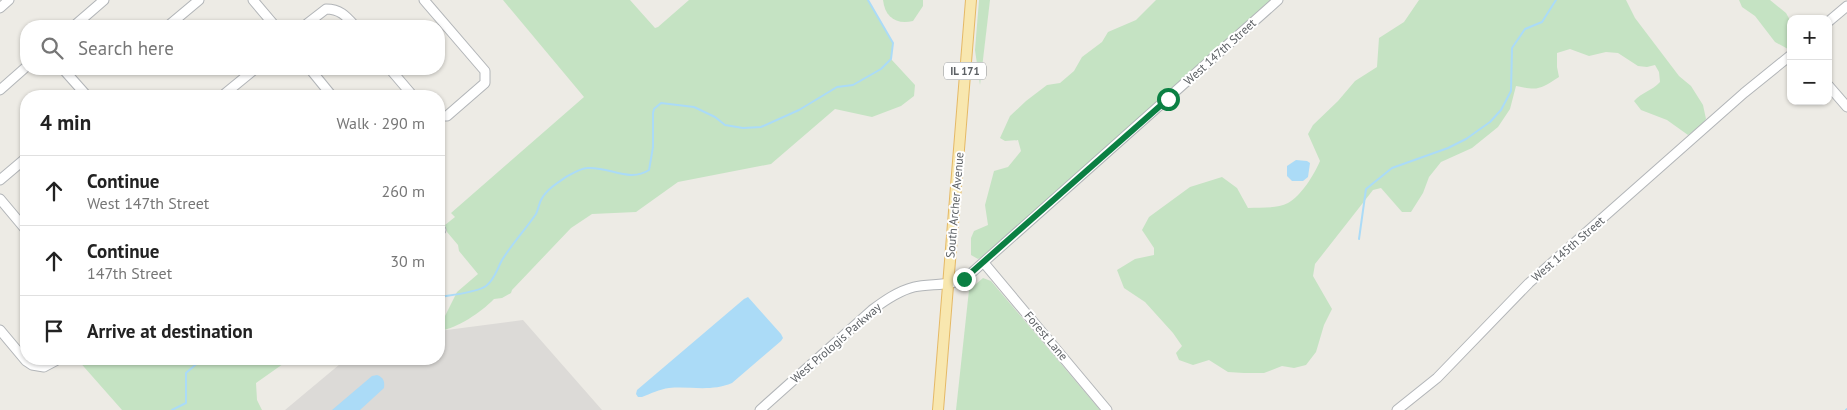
<!DOCTYPE html>
<meta charset="utf-8">
<style>
body{margin:0;font-family:"PT Sans",sans-serif;background:#f2f2f2;color:#222}
.controls{position:absolute;right:15px;top:15px;display:grid;overflow:hidden;border-radius:10px;box-shadow:0 1px 4px #0004}
.controls button{width:45px;height:45px;display:grid;place-items:center;padding:0;border:0;border-bottom:1px solid #e0e0e0;background:#fff;color:#222;font:25px sans-serif}
.stop{position:absolute;width:15px;height:15px;margin:-11px;border:4px solid #0b8043;border-radius:50%;background:#fff}
.stop.end{background:#0b8043;border-color:#fff;box-shadow:0 1px 5px #0008}
.list{margin:0;padding:0;list-style:none}
h2{display:flex;justify-content:space-between;align-items:center;height:65px;margin:0;padding:0 20px;font-size:21px}
h2 small{font-size:16px;font-weight:400;color:#767676}
.list li{display:grid;grid-template-columns:32px 1fr auto;gap:15px;align-items:center;box-sizing:border-box;height:70px;padding:0 20px;border-top:1px solid #e0e0e0}
.list b{display:block;font-size:19px;white-space:nowrap}
.list p{margin:0;font-size:16px;white-space:nowrap;color:#767676}
.list em{font-size:16px;font-style:normal;color:#767676}
.icon{flex:none;width:28px;height:28px;fill:none;stroke:currentColor;stroke-width:2;stroke-linecap:round;stroke-linejoin:round}
.map{position:relative;flex:none;width:1847px;height:410px;overflow:hidden}
.search{position:absolute;background:#fff;box-shadow:0 1px 4px #0004;left:20px;top:20px;width:425px;height:55px;display:flex;align-items:center;gap:12px;box-sizing:border-box;padding:0 18px;border-radius:20px;color:#767676;font-size:19px}
.panel{position:absolute;background:#fff;box-shadow:0 1px 4px #0004;left:20px;top:90px;width:425px;height:275px;border-radius:20px}
.map>svg:first-child{display:block}
.industrial{fill:#dcdad7}
.green{fill:#c5e3c3}
.water{fill:#abdbf7}
.lines{fill:none;stroke-linecap:round;stroke-linejoin:round}
.stream{stroke:#abdbf7;stroke-width:2}
.minor-casing{stroke:#b2b5b8;stroke-width:11}
.major-casing{stroke:#e5b966;stroke-width:12}
.minor{stroke:#fff;stroke-width:9}
.major{stroke:#f8e7af;stroke-width:10}
.route{stroke:#0b8043;stroke-width:6}
.labels{text-anchor:middle;stroke-width:4;stroke-linejoin:round;paint-order:stroke}
.shield{fill:#fff;stroke:#8d9092;stroke-width:1}
.shield-label{font-size:11px;font-weight:bold;fill:#5c6064}
.street-label{font-size:12px;fill:#5c6064;stroke:#fff}
</style>
<div class="map">
<svg width="1847" height="410" viewBox="0 0 1847 410">
<rect width="100%" height="100%" fill="#edebe5"/>
<polygon class="industrial" points="523,320 602,410 285,410 346,359 439,359 439,331"/>
<g class="green">
<path d="M503,0H630L655,28L658,27L689,0H868L893,43L891,59L915,85L914,96L901,106L872,117L835,109L771,164L678,182L636,212L592,214L571,228L512,290L511,293L502,298L494,299C480,313 458,328 439,331V328L457,292L478,274L459,251L458,245L447,232L445,225L455,217L451,213L584,97Z"/>
<path d="M883,0H923V6L913,21C896,25 885,17 883,0Z"/>
<polygon points="979,0 990,0 980,85 975,50"/>
<polygon points="1156,0 1278,0 992,252 978,259 971,255 971,238 974,231 988,225 985,205 994,171 1008,167 1021,151 1018,140 1005,141 1000,138 1010,116 1026,101 1047,85 1060,83 1074,71 1082,57 1102,42 1108,32 1136,20"/>
<path d="M1419,0H1626L1635,18L1679,76L1691,86L1703,105L1706,119L1702,125L1688,135L1667,120L1641,110L1634,101C1642,92 1652,91 1660,82L1659,72L1655,65L1647,67L1638,66L1618,53L1606,52L1589,56L1570,49L1557,53V67L1559,77C1540,89 1539,91 1516,86L1510,109L1498,127L1472,148L1441,162L1429,177L1423,193L1411,212H1402L1381,188L1373,190L1315,264L1313,276L1332,309L1324,325L1316,352L1306,365L1294,368L1282,366L1264,373H1244L1228,372L1209,360L1193,365L1179,360L1176,353L1182,346L1173,333L1145,302L1124,288L1117,270L1135,259L1154,255V248L1142,230L1149,217L1190,187L1222,177L1237,188L1248,208C1261,207 1277,209 1288,203C1301,196 1314,175 1320,161L1308,134L1313,125L1338,101L1355,81L1377,67L1379,38L1404,22Z"/>
<polygon points="1739,0 1770,0 1786,13 1791,22 1791,47 1788,49 1775,42 1755,16 1742,7"/>
<polygon points="983,278 991,281 1100,410 956,410 969,290"/>
<polygon points="77,359 124,359 130,362 131,359 290,359 256,383 257,400 262,410 122,410"/>
</g>
<g class="water">
<polygon points="1296,160 1307,161 1310,163 1308,177 1303,181 1292,181 1287,176 1287,166"/>
<path d="M748,297L781,334L783,338L781,341L732,383C711,392 690,386 669,388C660,389 650,394 642,397H638L636,394L637,390L744,299Z"/>
<path d="M377,375C383,377 385,381 384,388L360,410H332L372,376Z"/>
</g>
<g class="lines">
<g class="stream">
<polyline points="1359,239 1366,189 1392,168 1448,148 1466,139 1490,122 1501,110 1511,91 1512,48 1525,29 1542,22 1556,0"/>
<path d="M439,297C451,295 476,293 486,286C495,279 497,269 502,260C512,244 525,230 536,214C538,210 539,204 541,200C546,190 557,183 566,177C572,174 581,168 587,168C609,166 629,183 649,170L653,147V113L654,109L661,103L694,107L715,117L725,125L743,128L761,127L799,110L837,87L853,85L881,69L891,59L893,43L868,0"/>
<polyline points="172,410 186,403 186,373 202,359"/>
<polyline points="1846,410 1847,409"/>
</g>
<defs>
<g id="minor">
<polyline points="253,0 275,26"/>
<polyline points="424,0 485,71 485,83 447,116 439,116"/>
<polyline points="0,8 9,0"/>
<polyline points="1828,22 1847,6"/>
<polyline points="74,26 104,0"/>
<polyline points="168,26 199,0"/>
<path d="M304,26L326,9C340,9 346,16 355,26"/>
<polyline points="63,69 87,96"/>
<polyline points="310,69 332,96"/>
<polyline points="390,69 413,96"/>
<polyline points="1828,85 1847,107"/>
<polyline points="0,90 26,67"/>
<polyline points="222,96 255,69"/>
<polyline points="0,180 26,158"/>
<polyline points="0,199 26,230"/>
<polyline points="439,227 441,230"/>
<polyline points="984,263 1107,410"/>
<polyline points="0,330 26,361 32,365 44,367 59,359"/>
<path d="M760,410L872,310C884,301 898,291 914,287C931,283 954,287 968,276L1278,0"/>
<polyline points="1397,410 1437,378 1529,283 1744,93 1791,55"/>
</g>
<polyline id="major" points="938,410 971,0"/>
</defs>
<use href="#minor" class="minor-casing"/>
<use href="#major" class="major-casing"/>
<use href="#minor" class="minor"/>
<use href="#major" class="major"/>
</g>
<g class="lines">
<polyline class="route" points="964,279 1168,99"/>
</g>
<g class="labels">
<rect class="shield" x="944" y="62.5" width="42" height="17" rx="4"/>
<g class="shield-label">
<text x="965" y="75">IL 171</text>
</g>
<g class="street-label">
<text transform="translate(1220 52) rotate(-42)" y="4">West 147th Street</text>
<text transform="translate(955 205) rotate(-85)" y="4">South Archer Avenue</text>
<text transform="translate(1568 249) rotate(-41)" y="4">West 145th Street</text>
<text transform="translate(1046 336) rotate(50)" y="4">Forest Lane</text>
<text transform="translate(836 343) rotate(-41)" y="4">West Prologis Parkway</text>
</g>
</g>
</svg>
<div class="controls">
<button>+</button>
<button>−</button>
</div>
<div class="stop" style="left:1168px;top:99px"></div>
<div class="stop end" style="left:964px;top:279px"></div>
<div class="search"><svg class="icon" aria-label="search" viewBox="0 0 24 24"><circle cx="10" cy="10" r="6"/><path d="M15 15l6 6"/></svg>Search here</div>
<section class="panel">
<h2>4 min<small>Walk · 290 m</small></h2>
<ul class="list">
<li><svg class="icon" aria-label="ahead" viewBox="0 0 24 24"><path d="M12 20V5M6 11l6-6 6 6"/></svg><div><b>Continue</b><p>West 147th Street</p></div><em>260 m</em></li>
<li><svg class="icon" aria-label="ahead" viewBox="0 0 24 24"><path d="M12 20V5M6 11l6-6 6 6"/></svg><div><b>Continue</b><p>147th Street</p></div><em>30 m</em></li>
<li><svg class="icon" aria-label="arrive" viewBox="0 0 24 24"><path d="M6 21V4h12l-3 4 3 4H6"/></svg><div><b>Arrive at destination</b></div></li>
</ul>
</section>
</div>
